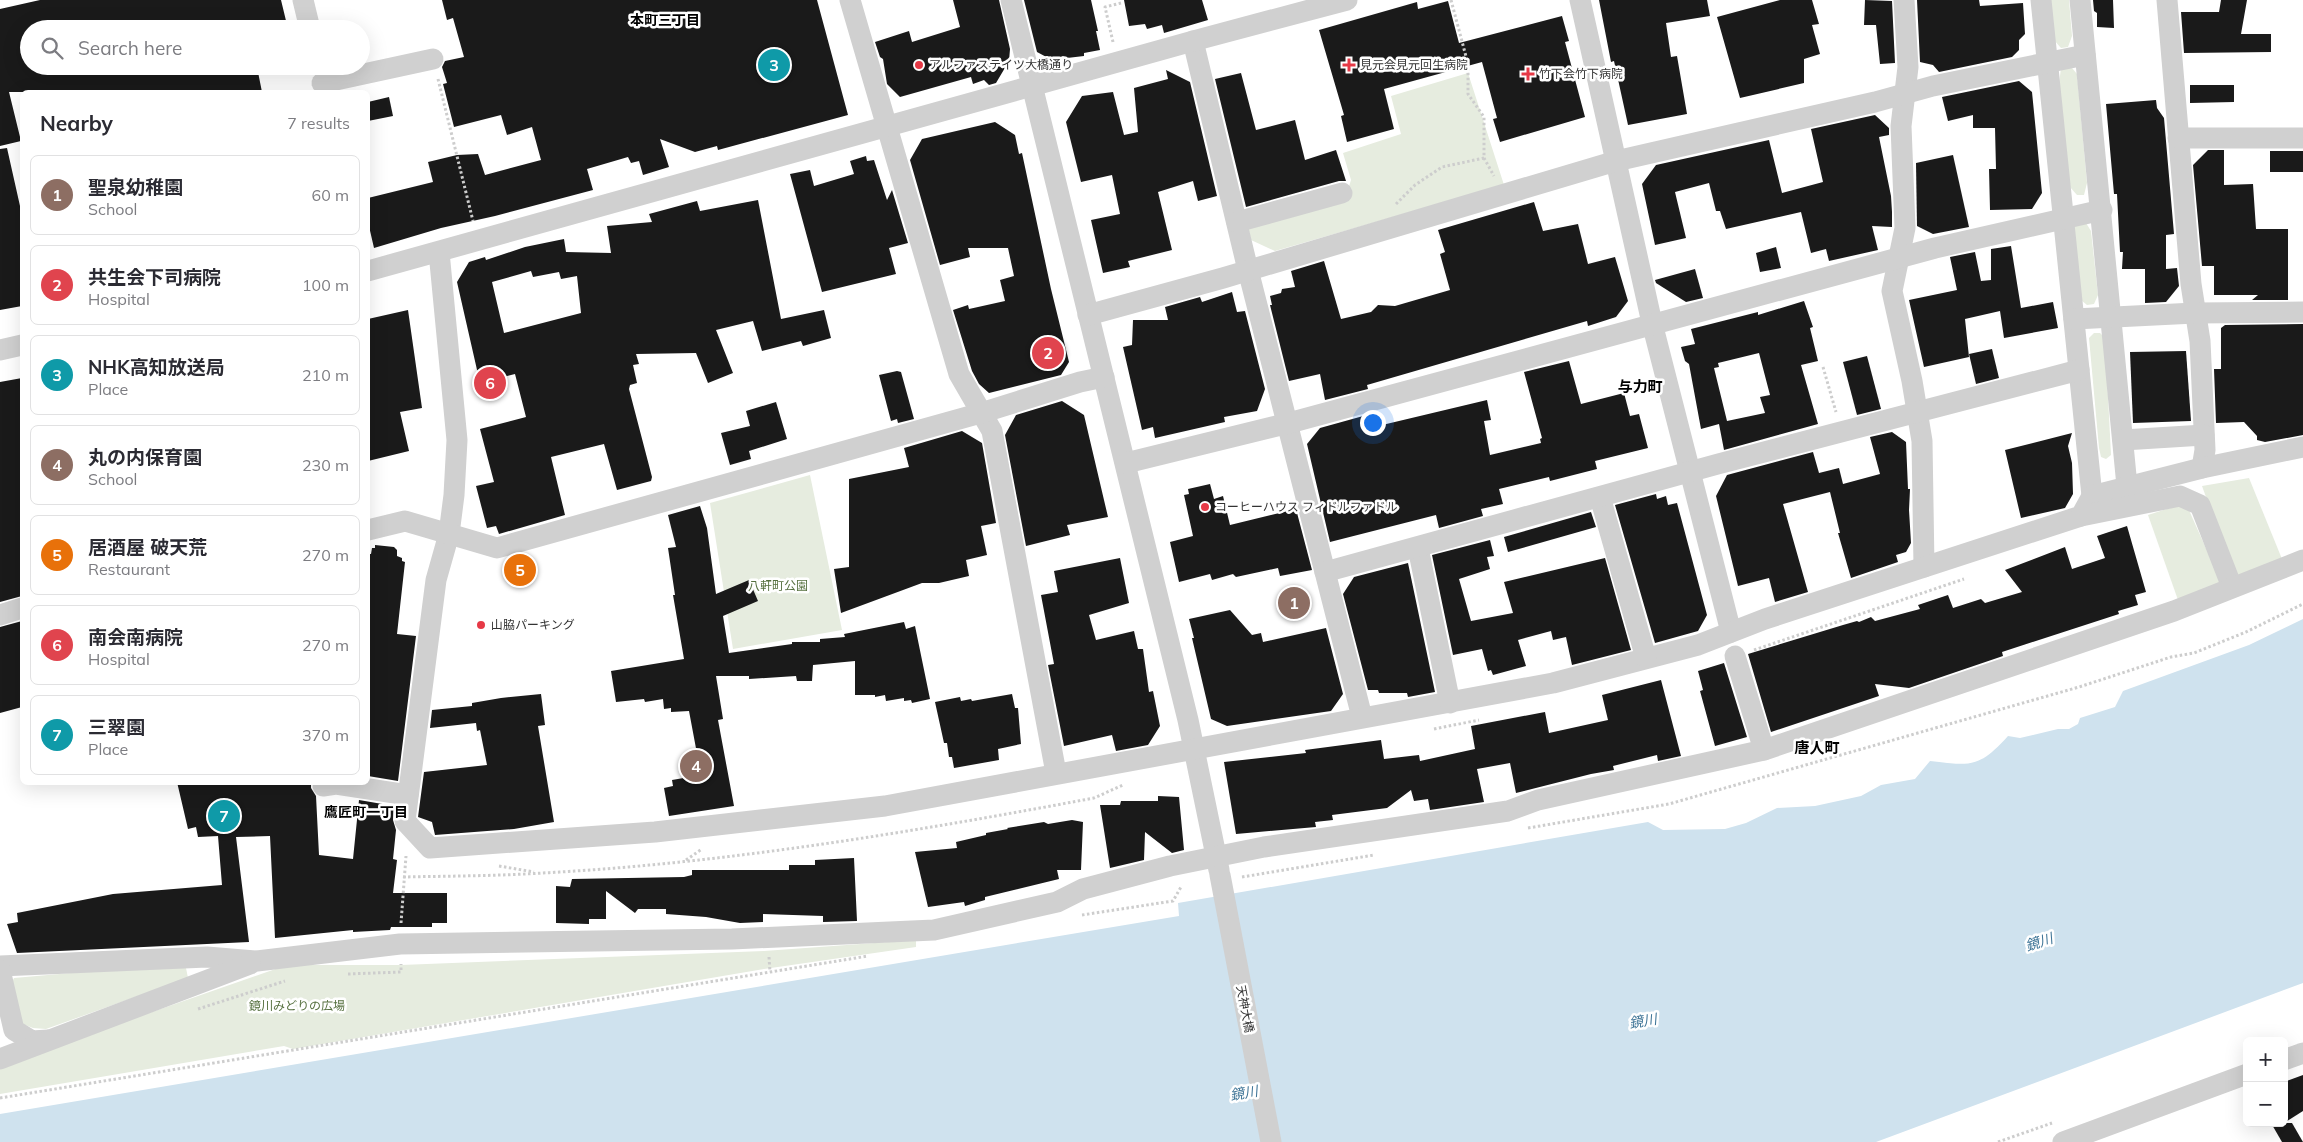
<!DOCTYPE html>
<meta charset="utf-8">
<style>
body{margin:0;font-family:Mulish,"Noto Sans JP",sans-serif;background:#f7f7f7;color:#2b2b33}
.controls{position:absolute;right:15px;bottom:15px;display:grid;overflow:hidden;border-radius:8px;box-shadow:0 5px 20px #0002}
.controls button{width:45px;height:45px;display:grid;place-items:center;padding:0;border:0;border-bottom:1px solid #e1e1e2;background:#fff;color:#2b2b33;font:25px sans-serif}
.you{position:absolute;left:1372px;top:422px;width:18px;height:18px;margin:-12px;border:4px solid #fff;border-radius:50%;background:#1a73e8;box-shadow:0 0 0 8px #1a73e833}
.badge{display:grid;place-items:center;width:32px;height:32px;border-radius:50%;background:#e63946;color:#fff;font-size:16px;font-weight:700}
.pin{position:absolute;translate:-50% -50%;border:2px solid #fff;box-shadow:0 1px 5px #0006}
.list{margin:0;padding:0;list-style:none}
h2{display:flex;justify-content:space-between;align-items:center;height:65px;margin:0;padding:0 20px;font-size:21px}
h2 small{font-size:16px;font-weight:400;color:#7c7c81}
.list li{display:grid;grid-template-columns:32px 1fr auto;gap:15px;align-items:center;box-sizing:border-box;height:80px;margin:0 10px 10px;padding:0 10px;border:1px solid #e1e1e2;border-radius:8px}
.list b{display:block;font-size:19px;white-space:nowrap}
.list p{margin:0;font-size:16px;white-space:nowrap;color:#7c7c81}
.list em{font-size:16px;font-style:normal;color:#7c7c81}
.icon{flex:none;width:28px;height:28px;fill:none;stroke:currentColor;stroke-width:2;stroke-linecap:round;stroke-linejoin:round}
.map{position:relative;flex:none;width:2303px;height:1142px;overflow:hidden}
.search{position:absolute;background:#fff;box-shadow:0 5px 20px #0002;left:20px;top:20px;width:350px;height:55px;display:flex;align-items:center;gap:12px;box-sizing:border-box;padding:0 18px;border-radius:28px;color:#7c7c81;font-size:19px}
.panel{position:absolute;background:#fff;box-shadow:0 5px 20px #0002;left:20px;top:90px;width:350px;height:695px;border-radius:8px}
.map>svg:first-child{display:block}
.green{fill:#e6ecdf}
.water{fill:#cfe2ee}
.building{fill:#1a1a1a;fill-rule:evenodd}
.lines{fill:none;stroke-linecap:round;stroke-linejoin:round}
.path{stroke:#cdcdcd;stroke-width:3;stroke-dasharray:2.5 2.5;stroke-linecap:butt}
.minor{stroke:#d0d0d0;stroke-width:21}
.minor-bridge{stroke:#d0d0d0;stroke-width:21}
.poi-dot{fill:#e63946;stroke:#fff;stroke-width:2}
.labels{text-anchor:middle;stroke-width:5;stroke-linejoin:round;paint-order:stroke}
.poi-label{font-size:12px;fill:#333;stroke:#fff;text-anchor:start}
.park-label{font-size:12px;fill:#56703f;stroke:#fff}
.street-label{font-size:12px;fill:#333;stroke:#fff}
.neighbourhood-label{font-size:14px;font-weight:bold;fill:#000;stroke:#fff}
.water-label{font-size:14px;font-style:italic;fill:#3f7597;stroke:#fff}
.quarter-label{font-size:15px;font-weight:bold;fill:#000;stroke:#fff}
</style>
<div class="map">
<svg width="2303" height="1142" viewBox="0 0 2303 1142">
<rect width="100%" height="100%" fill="#fff"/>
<g class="green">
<polygon points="2051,0 2069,0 2072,36 2068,47 2061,48 2054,40"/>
<polygon points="2061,68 2072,68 2077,74 2087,183 2084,195 2077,195 2070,187 2059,84"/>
<polygon points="1468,73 1504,185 1275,251 1251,240 1248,227 1344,202 1351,180 1343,153 1401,134 1391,96"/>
<polygon points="2086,223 2091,231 2098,295 2094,304 2087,305 2081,300 2074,230 2075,226"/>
<polygon points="2094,333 2100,333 2105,338 2111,455 2106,459 2101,457 2099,448 2089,338"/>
<polygon points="810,475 842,630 733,649 710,503"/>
<polygon points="2249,478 2282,559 2235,577 2202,486"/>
<polygon points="2182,504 2188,508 2221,582 2178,600 2148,515"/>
<polygon points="916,940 916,947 764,969 293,1049 284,1046 0,1094 0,1065 287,965 401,965 764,951"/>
<polygon points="185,963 188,978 46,1029 33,1028 20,1023 12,982 14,978"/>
</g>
<path class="water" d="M2303,619V983L1876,1142H0V1114L1179,916L1178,903L1648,822L1663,830L1725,829L1746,823L1777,808L1815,806L1861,796L1881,785L1915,779L1930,761C1971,766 1979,768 2008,736L2020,738L2058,729H2069L2078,724L2080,718L2115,707L2123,691L2249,645Z"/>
<g class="building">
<polygon points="40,0 281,0 288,29 216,29 214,21 179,29 29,29 29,66 222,66 224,74 257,67 262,92 9,92 21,141 0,146 0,9"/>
<polygon points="442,0 817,0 848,115 718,150 717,146 695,152 660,139 669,167 643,175 639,161 631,163 628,157 587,169 593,190 495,216 441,228 374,248 368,222 368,198 433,182 428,162 457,155 478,154 485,175 541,160 532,127 507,135 501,115 454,127 443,84 447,83 442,67 445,61 464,57 453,18 447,20"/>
<polygon points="953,0 999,0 1010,49 1009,61 996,83 989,85 984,80 973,84 971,77 900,97 887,84 883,59 880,57 875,42 909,31 912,42 960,27"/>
<polygon points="1024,0 1091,0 1098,31 1096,31 1100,50 1084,53 1084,56 1067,58 1063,56 1052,60 1037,52"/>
<polygon points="1124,0 1202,0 1208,20 1164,33 1162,25 1147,29 1145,24 1129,26"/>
<polygon points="1599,0 1707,0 1710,16 1666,23 1671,57 1677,56 1687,114 1628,125 1614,61 1611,62"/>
<polygon points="1780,0 1812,0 1819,24 1812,25 1820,54 1804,59 1804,83 1740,98 1717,17"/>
<polygon points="1865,0 1892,1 1895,63 1880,64 1876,25 1864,25"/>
<polygon points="1917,0 1979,0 1980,6 2023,3 2025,34 2019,40 2019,50 2012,57 1939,72 1933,65 1920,62"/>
<polygon points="2093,0 2113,0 2114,28 2097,27 2097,13 2094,11"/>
<polygon points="2221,0 2247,0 2241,34 2271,34 2271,52 2184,53 2181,12 2219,12"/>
<polygon points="1448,1 1459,43 1562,16 1569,41 1565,42 1585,117 1500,142 1493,119 1497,118 1482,62 1384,89 1394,129 1347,142 1341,116 1344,115 1319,30 1417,2 1418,9"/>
<polygon points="1166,70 1190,82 1217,196 1198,201 1193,181 1158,192 1172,250 1128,261 1130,267 1103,273 1091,220 1120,214 1112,175 1081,182 1066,122 1082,96 1113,92 1124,135 1138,132 1134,88 1168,79"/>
<polygon points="1241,73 1256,130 1295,120 1305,160 1336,150 1346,181 1339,181 1246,207 1215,79"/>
<polygon points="2019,81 2032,92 2042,193 2032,209 1990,210 1989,169 1996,169 1995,128 1973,128 1973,115 1948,121 1942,97"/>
<polygon points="2190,85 2234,85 2234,102 2190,103"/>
<polygon points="389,97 393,116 368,121 368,102"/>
<polygon points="2156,100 2157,108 2164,118 2174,234 2166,235 2166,269 2177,268 2179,286 2166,302 2145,303 2145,269 2122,269 2123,252 2120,252 2117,194 2114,194 2106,104"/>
<polygon points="1875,115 1889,128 1889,135 1879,137 1891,196 1892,212 1892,227 1872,226 1878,250 1829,261 1826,249 1811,253 1801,212 1726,229 1720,211 1716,211 1709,183 1675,192 1686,238 1655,245 1642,184 1656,165 1769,140 1782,193 1823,182 1811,129"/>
<polygon points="995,122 1015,135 1019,154 1022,153 1051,289 1069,362 1061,375 989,393 979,384 972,371 953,310 968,305 969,309 1005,301 1000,280 1014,276 1008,248 968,248 970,257 940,265 910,160 922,139"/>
<polygon points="7,148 20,206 22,206 22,306 0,310 0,149"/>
<polygon points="2208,150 2224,150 2224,185 2253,184 2256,229 2288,229 2288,300 2252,300 2258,295 2214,295 2214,266 2202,266 2193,165"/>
<rect x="2270" y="151" width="33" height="21"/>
<polygon points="1953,155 1969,227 1933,234 1917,226 1916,163"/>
<polygon points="866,156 867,161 874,160 887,200 892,190 908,243 889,248 896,274 822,292 790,174 810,170 814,186 854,174 850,161"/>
<path d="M758,200L781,319L824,310L831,338L803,346L801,341L762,351L753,321L716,330L733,373L708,383L696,353L636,354L639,364L633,365L637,383L630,385L629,389L652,477L651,481L617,490L604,444L551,457L565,515L499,534L496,526L487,528L476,486L494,482L480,429L526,417L515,374L480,383L457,282L469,262L485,257L486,260L525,247L564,239L566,252L611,253L607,226L652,222L649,214L697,201L700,211ZM531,271L533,277L559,272L561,279L577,276L581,313L504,333L492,282Z"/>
<polygon points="1534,202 1543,231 1578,224 1588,264 1615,257 1628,301 1616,317 1588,326 1587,321 1367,385 1368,389 1325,400 1320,374 1289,381 1270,305 1272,305 1270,296 1281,293 1282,289 1295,287 1291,271 1324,261 1341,319 1371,312 1378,305 1395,306 1450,290 1440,254 1445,252 1438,230"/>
<polygon points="2011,246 2021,308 2053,302 2058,328 2004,338 2000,311 1965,319 1969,357 1924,367 1909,300 1957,290 1950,257 1975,252 1981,281 1991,280 1991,249"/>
<polygon points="1776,247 1781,268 1760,272 1756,253"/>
<polygon points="1695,269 1703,298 1686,302 1656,283 1655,280"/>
<polygon points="1232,292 1237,312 1245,311 1265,389 1257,411 1224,417 1225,422 1155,438 1153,427 1142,430 1123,347 1132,345 1133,320 1168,320 1165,307 1200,297 1202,302"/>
<path d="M1804,301L1813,327L1810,328L1818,361L1801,365L1818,424L1724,450L1719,424L1701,429L1689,364L1685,361L1681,347L1695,344L1691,329L1758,312V315ZM1759,353L1770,395L1760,397L1765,413L1727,421L1714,368L1719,367L1718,363Z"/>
<polygon points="408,310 422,408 400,412 409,451 368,461 368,319"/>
<polygon points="2303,324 2303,435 2265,442 2257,440 2257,436 2244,422 2216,423 2214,369 2221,369 2221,328 2225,325"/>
<polygon points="1992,349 1999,378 1976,384 1969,354"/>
<polygon points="2186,351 2191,421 2133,423 2130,352"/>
<polygon points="1867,356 1881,409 1857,415 1843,362"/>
<polygon points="1569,361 1581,404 1624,393 1630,416 1639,414 1648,448 1595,461 1597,469 1550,481 1549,477 1499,489 1503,504 1481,509 1483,516 1439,528 1436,515 1330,542 1307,444 1320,428 1374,413 1378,426 1487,400 1491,420 1484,421 1490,455 1541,443 1540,439 1542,438 1524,372"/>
<polygon points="897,371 901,372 914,419 898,423 897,419 891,421 879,375"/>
<polygon points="22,378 22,596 0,602 0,382"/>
<polygon points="1062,401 1084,415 1108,517 1067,525 1070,535 1026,546 1005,435 1016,415"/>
<polygon points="776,402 787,439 749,451 751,459 730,465 721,433 750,426 746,411"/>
<polygon points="962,431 982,443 996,523 981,526 987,555 966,560 969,576 939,583 922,583 841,613 834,569 849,567 849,479 909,467 904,448"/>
<polygon points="1892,432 1906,442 1908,489 1910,489 1909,510 1911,543 1906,552 1896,555 1898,562 1851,578 1838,533 1840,533 1830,492 1783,504 1808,592 1775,602 1769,578 1738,586 1716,496 1727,475 1813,452 1819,473 1839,468 1843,484 1880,474 1870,437"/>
<polygon points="2072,433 2068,446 2072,463 2073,494 2065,508 2021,518 2005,450"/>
<polygon points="1210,484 1214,499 1223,496 1230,525 1296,509 1312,570 1280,576 1278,568 1236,577 1233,574 1212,580 1210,574 1179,582 1170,542 1193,536 1184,495 1189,494 1188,489"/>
<polygon points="1656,494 1657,499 1666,496 1668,505 1677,503 1707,615 1698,631 1655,643 1615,505"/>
<polygon points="700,506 707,528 716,594 749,580 758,601 723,616 729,653 792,644 792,642 820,642 820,639 845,637 844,634 904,622 906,629 915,626 930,699 912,703 911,700 904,701 904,698 886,701 885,695 875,697 875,695 855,695 855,661 813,665 812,681 797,681 796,676 749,679 749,676 716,676 723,719 718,720 734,806 669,816 664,788 673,786 672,780 701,775 689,711 671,712 671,708 664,709 663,699 645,702 644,699 616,702 611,671 684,659 673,595 675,595 668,548 676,547 668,515"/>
<polygon points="1591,512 1596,527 1508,552 1504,537"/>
<polygon points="2127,526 2146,592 2135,595 2138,605 2118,611 2119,614 2002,652 2003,656 1909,688 1875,684 1879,696 1771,732 1748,654 1843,625 1857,621 1859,622 1871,617 1875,621 1920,609 1918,605 1948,595 1953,608 1981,599 1985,603 2022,592 2005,570 2065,547 2072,569 2105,558 2097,536"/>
<polygon points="1490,540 1494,556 1487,557 1490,569 1459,579 1471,621 1513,613 1504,582 1605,558 1631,650 1572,665 1566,637 1553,640 1551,631 1518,640 1526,666 1493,675 1491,670 1488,671 1482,649 1453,655 1432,555"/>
<polygon points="375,545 394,547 397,550 397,556 402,558 402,561 405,562 397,634 416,636 398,781 368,776 368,554 371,554 372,548 375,548"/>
<polygon points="524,553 532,580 515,585 507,558"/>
<polygon points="1120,558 1129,603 1089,615 1096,640 1134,631 1138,649 1143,649 1149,692 1153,691 1160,726 1148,745 1116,751 1112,735 1064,746 1048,665 1054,664 1041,595 1058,592 1054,571"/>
<polygon points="1408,563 1435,692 1408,697 1407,693 1379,693 1378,690 1368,690 1343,594 1354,577"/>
<polygon points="1230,610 1252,635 1261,633 1263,642 1326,628 1343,694 1331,711 1227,726 1211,719 1192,638 1194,638 1189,619"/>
<polygon points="22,621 22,707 0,713 0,627"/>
<polygon points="1724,663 1747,737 1715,746 1700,691 1703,690 1698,671"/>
<polygon points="1661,680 1681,756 1658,761 1657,755 1613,766 1614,770 1591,774 1516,793 1510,763 1477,769 1484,802 1430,810 1428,799 1414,801 1411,790 1387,808 1332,815 1333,820 1315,822 1316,827 1236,834 1224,762 1306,753 1305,750 1381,740 1384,759 1419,755 1420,761 1475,749 1471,726 1545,712 1549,733 1608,720 1602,695"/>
<polygon points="541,694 545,725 538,726 554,822 514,829 435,835 432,822 418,817 424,772 487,765 480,730 477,731 476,723 430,728 432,710 472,706 472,703 501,698"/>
<polygon points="1012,694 1015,708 1018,708 1021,744 998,749 999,760 954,768 952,757 949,757 947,743 944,743 935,702 960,697 961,701 971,699 972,701"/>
<polygon points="177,782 311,782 311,788 316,796 319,855 353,859 359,800 394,806 393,820 396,830 393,859 397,860 393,893 447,893 447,923 432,923 432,927 391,927 390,930 353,932 353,930 275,938 270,836 236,837 249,942 17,953 7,924 18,922 17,913 113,894 222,885 218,836 198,837 196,827 188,829"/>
<polygon points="1158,796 1179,797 1184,850 1172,853 1145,832 1144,860 1110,868 1100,805 1120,805 1121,801 1158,801"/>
<polygon points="1072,820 1083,822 1081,870 1057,870 1059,879 985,897 985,900 965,906 964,902 928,907 915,852 957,848 956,842 986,835 986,833 1008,829 1007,828 1044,822 1048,824"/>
<polygon points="854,858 857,921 823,922 823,916 763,914 763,922 740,923 706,917 666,914 666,909 638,909 635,913 606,891 606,919 589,919 589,924 556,923 556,886 570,887 572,879 684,877 692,875 692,870 789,870 789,865 815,865 815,860"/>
<polygon points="2303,1075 2303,1111 2284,1123 2284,1082"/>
<polygon points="2271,1123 2292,1123 2303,1142 2282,1142"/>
</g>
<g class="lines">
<g class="path">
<polyline points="1451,0 1468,64 1468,94 1484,117 1484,158 1494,176"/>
<polyline points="1113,42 1105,7 1121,3"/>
<polyline points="438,79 473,221"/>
<polyline points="1396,204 1415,185 1442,167 1484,158"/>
<polyline points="1823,367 1836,412"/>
<polyline points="1754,650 1964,579"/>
<polyline points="1434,729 1479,720"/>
<polyline points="1528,828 1669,804 2079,687 2171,657 2194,653 2246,632 2303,604"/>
<polyline points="686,860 702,849"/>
<polyline points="499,866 534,872"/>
<path d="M403,877C450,876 497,876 543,873C728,863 912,832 1094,798L1123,785"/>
<polyline points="1242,877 1374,855"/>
<polyline points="1082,915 1173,901 1181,887"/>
<polyline points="401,923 406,856"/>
<polyline points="769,957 770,972"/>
<polyline points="348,974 401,972 401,964"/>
<polyline points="198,1009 285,981"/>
<polyline points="0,1098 868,956"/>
<polyline points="1998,1142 2052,1123"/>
</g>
<g class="minor">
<polyline points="303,0 310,29"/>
<polyline points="850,0 959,374 992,431 1056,773"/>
<polyline points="1011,0 1188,720 1219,870"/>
<polyline points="1580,0 1652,323 1731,632"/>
<polyline points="1904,0 1908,67 1901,126 1905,228 1892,291 1912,381 1922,441 1924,567"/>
<polyline points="2041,0 2092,496"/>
<polyline points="2080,0 2127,486"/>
<polyline points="2167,0 2191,284 2200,341 2205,450 2202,468"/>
<polyline points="1193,41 1248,270 1362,717"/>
<polyline points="322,83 433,59"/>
<polyline points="2178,138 2303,138"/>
<polyline points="1237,222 1342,193"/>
<polyline points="439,252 457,440 454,495 449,534 436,580 405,821 430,848 655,832 885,806 1553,683 1698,645 1765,619 2081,516 2092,496 2202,468 2303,447"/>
<polyline points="368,271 1193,41 1347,0"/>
<polyline points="1088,315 1223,278 1616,161 1875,102 1933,86 2085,55"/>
<polyline points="2074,319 2195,313 2303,312"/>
<polyline points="0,350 22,345"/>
<polyline points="2123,440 2204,435"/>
<polyline points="1126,463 1289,423 1935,248 2102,210"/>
<polyline points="1600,497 1646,658"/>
<polyline points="2081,516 2180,496 2200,505 2232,587"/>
<polyline points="368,530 405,521 497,548 981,413 1080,382 1104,377"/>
<polyline points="1418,548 1450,703"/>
<polyline points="1325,572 1718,464 2079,370"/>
<polyline points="0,615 22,608"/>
<polyline points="1735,656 1764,750"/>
<polyline points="323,786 336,784 408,795"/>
<polyline points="0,966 207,957 257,961 400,944 732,939 934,930 1057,902 1083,889 1170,866 1264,847 1508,811 1538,800 1764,750 2174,611 2303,560"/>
<polyline points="0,970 14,1030 32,1041 48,1040"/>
<polyline points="0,1059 250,964"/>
<polyline points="2284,1060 2303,1053"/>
<polyline points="2063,1142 2247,1074"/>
</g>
<polyline class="minor-bridge" points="1220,875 1271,1142"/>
</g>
<g class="poi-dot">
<circle cx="919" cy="65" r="5"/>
<path d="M1346.5 57.5h5v5h5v5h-5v5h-5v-5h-5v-5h5z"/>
<path d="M1525.5 66.5h5v5h5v5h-5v5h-5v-5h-5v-5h5z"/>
<circle cx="1205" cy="507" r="5"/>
<circle cx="481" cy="625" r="5"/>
</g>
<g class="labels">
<g class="poi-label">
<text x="929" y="69">アルファステイツ大橋通り</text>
<text x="1360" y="69">見元会見元回生病院</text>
<text x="1539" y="78">竹下会竹下病院</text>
<text x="1215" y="511">コーヒーハウス フィドルファドル</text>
<text x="491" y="629">山脇パーキング</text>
</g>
<g class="park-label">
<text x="778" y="590">八軒町公園</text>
<text x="297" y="1010">鏡川みどりの広場</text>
</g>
<g class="street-label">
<text transform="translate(1245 1009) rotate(79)" y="4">天神大橋</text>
</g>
<g class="neighbourhood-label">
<text x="665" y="25">本町三丁目</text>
<text x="366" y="817">鷹匠町一丁目</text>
</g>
<g class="water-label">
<text transform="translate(2039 942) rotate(-18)" y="5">鏡川</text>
<text transform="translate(1643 1021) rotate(-10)" y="5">鏡川</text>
<text transform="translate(1244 1093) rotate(-10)" y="5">鏡川</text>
</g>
<g class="quarter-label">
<text x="1640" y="392">与力町</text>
<text x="1817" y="753">唐人町</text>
</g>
</g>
</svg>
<div class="controls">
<button>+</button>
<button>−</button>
</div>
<div class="you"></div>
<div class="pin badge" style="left:1294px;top:603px;background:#8d6e63">1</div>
<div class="pin badge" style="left:1048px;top:353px;background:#e0444e">2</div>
<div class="pin badge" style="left:774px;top:65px;background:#0f9aa8">3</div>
<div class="pin badge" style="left:696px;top:766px;background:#8d6e63">4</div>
<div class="pin badge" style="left:520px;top:570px;background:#e8710a">5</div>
<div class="pin badge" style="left:490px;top:383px;background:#e0444e">6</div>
<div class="pin badge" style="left:224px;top:816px;background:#0f9aa8">7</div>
<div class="search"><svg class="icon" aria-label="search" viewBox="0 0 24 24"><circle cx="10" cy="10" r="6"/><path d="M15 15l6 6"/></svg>Search here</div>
<section class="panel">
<h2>Nearby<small>7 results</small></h2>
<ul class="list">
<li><span class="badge" style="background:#8d6e63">1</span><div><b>聖泉幼稚園</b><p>School</p></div><em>60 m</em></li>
<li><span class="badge" style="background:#e0444e">2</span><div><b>共生会下司病院</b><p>Hospital</p></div><em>100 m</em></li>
<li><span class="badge" style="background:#0f9aa8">3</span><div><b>NHK高知放送局</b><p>Place</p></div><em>210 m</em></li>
<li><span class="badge" style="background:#8d6e63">4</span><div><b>丸の内保育園</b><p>School</p></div><em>230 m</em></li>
<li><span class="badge" style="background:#e8710a">5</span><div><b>居酒屋 破天荒</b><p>Restaurant</p></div><em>270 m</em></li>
<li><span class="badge" style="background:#e0444e">6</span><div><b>南会南病院</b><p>Hospital</p></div><em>270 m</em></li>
<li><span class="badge" style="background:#0f9aa8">7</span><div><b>三翠園</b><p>Place</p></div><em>370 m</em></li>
</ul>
</section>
</div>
